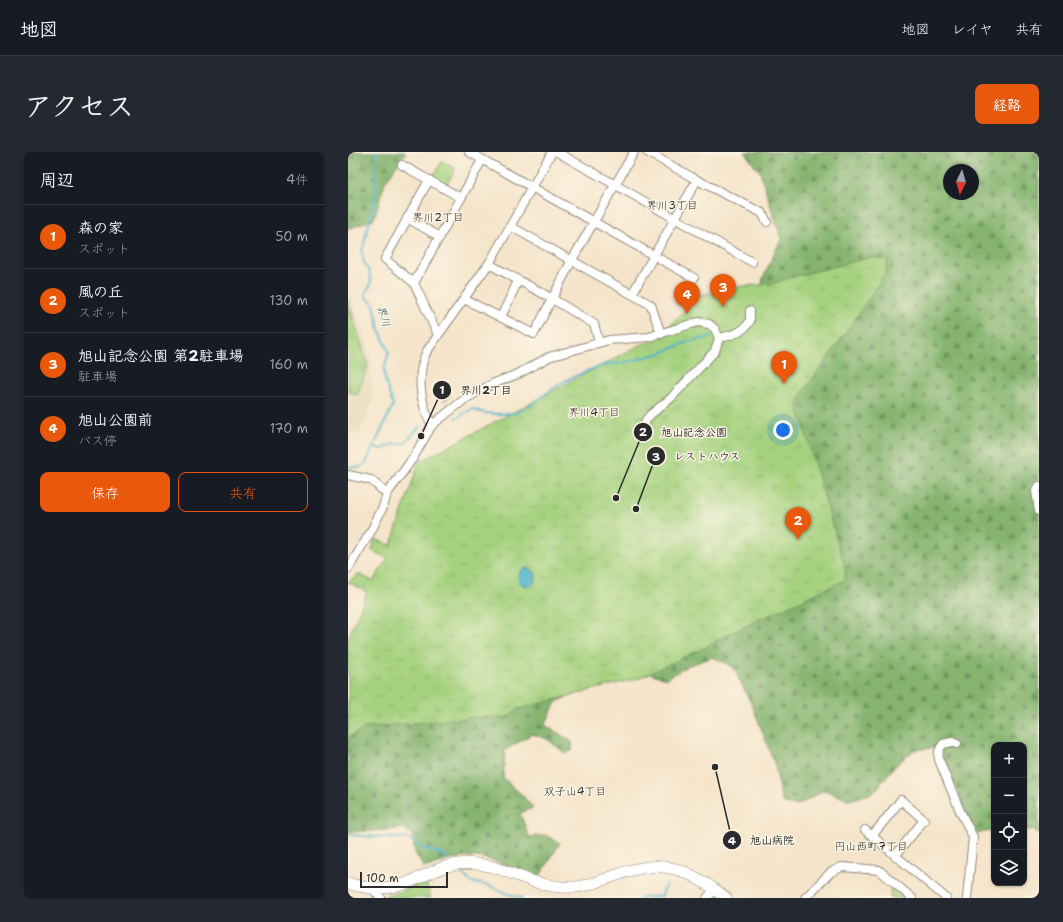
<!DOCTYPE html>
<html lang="ja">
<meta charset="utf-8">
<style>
body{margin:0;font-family:"Shantell Sans","Klee One",sans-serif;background:#242831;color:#f1f3f6}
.controls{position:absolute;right:12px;bottom:12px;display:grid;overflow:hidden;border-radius:8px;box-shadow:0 1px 3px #0004}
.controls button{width:36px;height:36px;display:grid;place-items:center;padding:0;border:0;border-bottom:1px solid #363941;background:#171b24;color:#f1f3f6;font:20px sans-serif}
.compass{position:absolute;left:595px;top:12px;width:36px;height:36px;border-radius:50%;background:#171b24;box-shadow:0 1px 3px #0004;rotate:185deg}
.scale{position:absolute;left:12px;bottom:10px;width:88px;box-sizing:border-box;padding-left:4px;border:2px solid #2b2b2b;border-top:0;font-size:11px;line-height:14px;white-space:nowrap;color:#2b2b2b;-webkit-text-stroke:3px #fcf5e5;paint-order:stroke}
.you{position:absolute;left:435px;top:278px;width:14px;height:14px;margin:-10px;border:3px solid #fff;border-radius:50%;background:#1a73e8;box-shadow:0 0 0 6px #1a73e833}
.badge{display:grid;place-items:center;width:26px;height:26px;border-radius:50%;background:#ea580c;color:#fff;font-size:13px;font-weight:700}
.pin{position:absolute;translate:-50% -33px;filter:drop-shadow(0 1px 2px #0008)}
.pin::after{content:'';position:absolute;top:21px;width:14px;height:12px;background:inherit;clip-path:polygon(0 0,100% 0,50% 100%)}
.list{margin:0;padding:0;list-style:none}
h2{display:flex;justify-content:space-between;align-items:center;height:52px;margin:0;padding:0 16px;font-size:17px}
h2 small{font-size:13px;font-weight:400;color:#9ea1a6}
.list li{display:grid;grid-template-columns:26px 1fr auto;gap:12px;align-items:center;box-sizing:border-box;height:64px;padding:0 16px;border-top:1px solid #363941}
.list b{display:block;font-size:15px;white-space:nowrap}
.list p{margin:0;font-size:13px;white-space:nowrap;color:#9ea1a6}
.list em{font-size:13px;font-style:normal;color:#9ea1a6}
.actions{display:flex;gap:8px;padding:12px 16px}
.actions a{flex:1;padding:9px 0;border:1px solid #ea580c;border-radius:8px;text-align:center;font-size:14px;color:#ea580c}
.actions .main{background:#ea580c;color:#fff}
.icon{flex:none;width:22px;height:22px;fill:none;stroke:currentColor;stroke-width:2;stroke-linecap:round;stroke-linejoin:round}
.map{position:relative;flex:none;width:691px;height:746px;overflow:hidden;border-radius:8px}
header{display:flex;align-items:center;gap:24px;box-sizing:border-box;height:56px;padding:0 20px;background:#171b24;border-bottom:1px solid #363941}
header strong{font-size:19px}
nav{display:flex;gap:22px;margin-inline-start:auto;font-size:14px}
.intro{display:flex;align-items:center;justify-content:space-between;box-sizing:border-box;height:96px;padding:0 24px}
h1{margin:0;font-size:28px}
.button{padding:10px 18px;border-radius:8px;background:#ea580c;color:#fff;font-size:14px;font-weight:700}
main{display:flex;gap:24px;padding:0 24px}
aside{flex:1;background:#171b24;border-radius:8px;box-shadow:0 1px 3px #0004}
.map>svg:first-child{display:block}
.built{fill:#e7daba}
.forest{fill:url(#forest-firs);stroke:#58704c;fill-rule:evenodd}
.park{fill:url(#park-tufts);stroke:#687e55}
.water{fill:#4bb2ca;stroke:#3b6e7a}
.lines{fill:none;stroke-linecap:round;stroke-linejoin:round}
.stream{stroke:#4bb2ca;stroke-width:2}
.minor-casing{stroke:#90887a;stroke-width:10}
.major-casing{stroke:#90887a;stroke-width:12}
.minor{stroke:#fff;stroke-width:8}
.major{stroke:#fff;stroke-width:11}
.labels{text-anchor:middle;stroke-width:3;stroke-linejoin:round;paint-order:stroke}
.neighbourhood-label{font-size:11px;fill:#2b2b2b;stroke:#fcf5e5}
.water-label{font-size:11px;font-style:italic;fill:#365a63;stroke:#fcf5e5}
.leader{fill:none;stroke:#2b2b2b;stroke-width:1.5}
.callout-dot{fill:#2b2b2b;stroke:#fcf5e5;stroke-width:1.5}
.mark-label{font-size:12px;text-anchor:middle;font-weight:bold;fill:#fff}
.callout-label{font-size:11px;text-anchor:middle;font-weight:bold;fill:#2b2b2b;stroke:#fcf5e5;stroke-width:3;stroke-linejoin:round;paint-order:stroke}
</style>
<header>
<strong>地図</strong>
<nav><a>地図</a><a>レイヤ</a><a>共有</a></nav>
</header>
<div class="intro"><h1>アクセス</h1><a class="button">経路</a></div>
<main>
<aside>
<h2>周辺<small>4件</small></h2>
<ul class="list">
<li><span class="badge">1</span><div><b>森の家</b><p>スポット</p></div><em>50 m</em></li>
<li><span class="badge">2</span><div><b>風の丘</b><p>スポット</p></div><em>130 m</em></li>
<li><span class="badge">3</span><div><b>旭山記念公園 第2駐車場</b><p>駐車場</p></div><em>160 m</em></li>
<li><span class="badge">4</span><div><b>旭山公園前</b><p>バス停</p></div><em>170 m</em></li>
</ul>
<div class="actions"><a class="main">保存</a><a>共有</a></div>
</aside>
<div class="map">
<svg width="691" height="746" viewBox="0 0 691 746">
<defs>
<pattern id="forest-firs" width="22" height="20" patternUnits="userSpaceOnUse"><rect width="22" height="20" fill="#84b46e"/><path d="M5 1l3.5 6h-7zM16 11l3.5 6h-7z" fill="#6c935b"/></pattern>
<pattern id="park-tufts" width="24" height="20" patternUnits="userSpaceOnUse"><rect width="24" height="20" fill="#a6d27f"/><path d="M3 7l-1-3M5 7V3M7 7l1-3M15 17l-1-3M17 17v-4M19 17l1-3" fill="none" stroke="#8fb46e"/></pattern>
</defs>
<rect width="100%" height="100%" fill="#fcf5e5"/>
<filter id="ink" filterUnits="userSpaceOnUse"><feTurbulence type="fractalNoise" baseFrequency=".025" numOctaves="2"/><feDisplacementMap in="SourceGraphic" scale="8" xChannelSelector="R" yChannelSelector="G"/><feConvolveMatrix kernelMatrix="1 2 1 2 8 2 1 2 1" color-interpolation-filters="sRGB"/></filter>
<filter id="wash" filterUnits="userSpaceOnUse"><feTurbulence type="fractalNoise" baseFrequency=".012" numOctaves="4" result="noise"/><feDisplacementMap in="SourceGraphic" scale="16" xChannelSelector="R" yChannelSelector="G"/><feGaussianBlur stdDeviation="0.9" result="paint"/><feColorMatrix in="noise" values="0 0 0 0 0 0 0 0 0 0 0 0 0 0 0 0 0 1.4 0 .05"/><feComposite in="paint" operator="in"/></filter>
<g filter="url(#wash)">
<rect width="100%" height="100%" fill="#f5e4ca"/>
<polygon class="built" points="0,135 23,206 24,250 11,282 0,280"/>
<g class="forest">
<polygon points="0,0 58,0 55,5 37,30 26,67 0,77"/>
<path d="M396,0H691V681L683,678H676V593H646V679L627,681L591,595L566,598L546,615L525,641L501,648L476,638L449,654L434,650L427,613L405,555L385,515L365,505L339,514L318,527L291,517L404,184L415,126L433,87L412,20ZM601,18H625V42H601Z"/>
<path d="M245,535L208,550L197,573L224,590V599L217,601L199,587L184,582L157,598L155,626L175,644L185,656L172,661L181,685L197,683L212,691L190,727C170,719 149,707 128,705C111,704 91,711 76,716L67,701L64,683L56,676L41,678L0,680V552Z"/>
</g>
<g class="park">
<polygon points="94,9 108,17 98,34 85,25"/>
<polygon points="524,105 540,108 538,120 504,172 453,243 450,255 497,416 497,428 378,483 358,495 291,526 170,557 159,565 133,565 20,575 0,585 0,487 19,440 0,430 10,422 25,429 40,406 24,399 27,387 43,393 71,310 292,193 308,188 339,156 332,147 395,134 424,132 438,127"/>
<polygon points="0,149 20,214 9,243 0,239"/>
<polygon points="94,232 103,244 96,249"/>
<polygon points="77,728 83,746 37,746 37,744 53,740"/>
<polygon points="543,735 556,746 542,746"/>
</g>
<circle class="water" cx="179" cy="425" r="9"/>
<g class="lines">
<g class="stream">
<polyline points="108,266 124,257 137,261 150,262 168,261 184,253 201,239 217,229 241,218 260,212 275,211 313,201 339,190 363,185"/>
<polyline points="25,295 35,297 45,292 57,291 72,274"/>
<polyline points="0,315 12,315 18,311 45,253 37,228 36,217 41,200 31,177 26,152 17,144 17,141 22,134 23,128 21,119 16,111 14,100 28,41 28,0"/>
<path d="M0,683L62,687C67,690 70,694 76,697C85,701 92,699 100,707"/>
<polyline points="112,719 123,730 142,734 160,742 174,746"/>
<polyline points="291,746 314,744 318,732"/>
</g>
</g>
</g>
<g filter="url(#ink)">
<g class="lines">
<defs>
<g id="minor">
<polyline points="121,0 346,126"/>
<polyline points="209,0 404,110"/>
<polyline points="299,0 349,28 414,61 419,70"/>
<polyline points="54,13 113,46"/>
<polyline points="59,66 92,85"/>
<polyline points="162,74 303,153 313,182"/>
<polyline points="141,112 203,146 246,172 251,190"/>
<polyline points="66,131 37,107 81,28"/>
<polyline points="284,142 349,28"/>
<polyline points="116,147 186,182 224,108 286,0"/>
<polyline points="153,165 170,129"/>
<polyline points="90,183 66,131 134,8"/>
<path d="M371,186C384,183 395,181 402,169V159"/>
<path d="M84,273C72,253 68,220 79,199L142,110L204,0"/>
<polyline points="0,323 23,328 39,342"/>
<polyline points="691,334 688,339 691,359"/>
<polyline points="0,417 22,381 35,355 39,342 65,306 84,273 117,247 144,232 170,222 201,205 261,188 301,185 350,170 361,172 367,177 371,186 367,199 323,246 302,263 298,268 295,278"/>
<path d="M609,592L604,590L595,592C590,598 590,602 591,608L612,659L625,685L619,746"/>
<polyline points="517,678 598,746"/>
<polyline points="524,684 553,648 576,668 547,704"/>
<polyline points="26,737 28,741 33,746"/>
<polyline points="359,746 367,737"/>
<polyline points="457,746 483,720 494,715 531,718 564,746"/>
</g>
<path id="major" d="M0,731C20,738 39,738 59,731C77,724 92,714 110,712C149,707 176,733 213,735C233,737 250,730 269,723C315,705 341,717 378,746"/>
</defs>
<use href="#minor" class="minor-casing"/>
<use href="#major" class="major-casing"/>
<use href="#minor" class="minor"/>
<use href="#major" class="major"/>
</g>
</g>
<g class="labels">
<g class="neighbourhood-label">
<text x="324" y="57">界川3丁目</text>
<text x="90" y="69">界川2丁目</text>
<text x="246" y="264">界川4丁目</text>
<text x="227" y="643">双子山4丁目</text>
<text x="523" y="698">円山西町7丁目</text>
</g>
<g class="water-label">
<text transform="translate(36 164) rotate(74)" y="4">界川</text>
</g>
</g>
<path class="leader" d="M73 284L94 238M268 346L295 280M288 357L308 304M367 615L384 688"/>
<g class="callout-dot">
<circle cx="73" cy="284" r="4"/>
<circle cx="268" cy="346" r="4"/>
<circle cx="288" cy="357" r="4"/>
<circle cx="367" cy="615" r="4"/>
<circle cx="94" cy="238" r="10"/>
<circle cx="295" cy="280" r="10"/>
<circle cx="308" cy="304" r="10"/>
<circle cx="384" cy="688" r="10"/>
</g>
<g class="mark-label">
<text x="94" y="242">1</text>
<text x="295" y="284">2</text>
<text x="308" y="309">3</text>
<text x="384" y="693">4</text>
</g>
<g class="callout-label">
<text x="138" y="242">界川2丁目</text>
<text x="346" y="284">旭山記念公園</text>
<text x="359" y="308">レストハウス</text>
<text x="424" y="692">旭山病院</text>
</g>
</svg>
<div class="controls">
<button>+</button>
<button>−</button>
<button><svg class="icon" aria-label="locate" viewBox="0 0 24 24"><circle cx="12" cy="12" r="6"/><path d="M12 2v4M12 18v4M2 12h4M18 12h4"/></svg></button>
<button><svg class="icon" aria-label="layers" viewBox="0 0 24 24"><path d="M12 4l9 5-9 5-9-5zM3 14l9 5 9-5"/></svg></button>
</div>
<svg class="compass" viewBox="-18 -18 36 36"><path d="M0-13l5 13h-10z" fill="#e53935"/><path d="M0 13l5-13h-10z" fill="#9ea1a6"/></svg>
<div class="scale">100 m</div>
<div class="you"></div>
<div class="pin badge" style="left:436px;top:232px">1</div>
<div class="pin badge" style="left:450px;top:388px">2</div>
<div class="pin badge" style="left:375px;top:155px">3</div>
<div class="pin badge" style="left:339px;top:162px">4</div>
</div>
</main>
